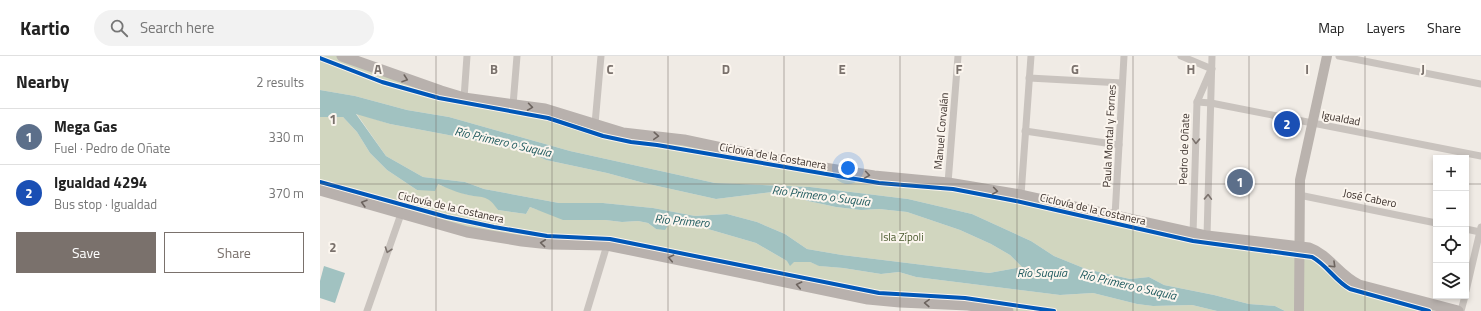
<!DOCTYPE html>
<meta charset="utf-8">
<style>
body{margin:0;font-family:"Titillium Web",sans-serif;background:#f2f2f2;color:#222}
.controls{position:absolute;right:12px;bottom:12px;display:grid;overflow:hidden;border-radius:0px;box-shadow:0 2px 6px #0003}
.controls button{width:36px;height:36px;display:grid;place-items:center;padding:0;border:0;border-bottom:1px solid #e0e0e0;background:#fff;color:#222;font:20px sans-serif}
.you{position:absolute;left:528px;top:112px;width:14px;height:14px;margin:-10px;border:3px solid #fff;border-radius:50%;background:#1a73e8;box-shadow:0 0 0 6px #1a73e833}
.badge{display:grid;place-items:center;width:26px;height:26px;border-radius:50%;background:#7a716c;color:#fff;font-size:13px;font-weight:700}
.pin{position:absolute;translate:-50% -50%;border:2px solid #fff;box-shadow:0 1px 4px #0006}
.list{margin:0;padding:0;list-style:none}
h2{display:flex;justify-content:space-between;align-items:center;height:52px;margin:0;padding:0 16px;font-size:17px}
h2 small{font-size:13px;font-weight:400;color:#767676}
.list li{display:grid;grid-template-columns:26px 1fr auto;gap:12px;align-items:center;box-sizing:border-box;height:56px;padding:0 16px;border-top:1px solid #e0e0e0}
.list b{display:block;font-size:15px;white-space:nowrap}
.list p{margin:0;font-size:13px;white-space:nowrap;color:#767676}
.list em{font-size:13px;font-style:normal;color:#767676}
.actions{display:flex;gap:8px;padding:12px 16px}
.actions a{flex:1;padding:9px 0;border:1px solid #7a716c;border-radius:0px;text-align:center;font-size:14px;color:#7a716c}
.actions .main{background:#7a716c;color:#fff}
.icon{flex:none;width:22px;height:22px;fill:none;stroke:currentColor;stroke-width:2;stroke-linecap:round;stroke-linejoin:round}
.map{position:relative;flex:none;width:1161px;height:255px;overflow:hidden}
header{display:flex;align-items:center;gap:24px;box-sizing:border-box;height:56px;padding:0 20px;background:#fff;border-bottom:1px solid #e0e0e0}
header strong{font-size:19px}
nav{display:flex;gap:22px;margin-inline-start:auto;font-size:14px}
.search{width:280px;height:36px;background:#f2f2f2;display:flex;align-items:center;gap:10px;box-sizing:border-box;padding:0 14px;border-radius:22px;color:#767676;font-size:15px}
main{display:flex}
aside{flex:1;background:#fff}
.map>svg:first-child{display:block}
.green{fill:#d1d6bf}
.water{fill:#a1c2c1;fill-rule:evenodd}
.lines{fill:none;stroke-linecap:round;stroke-linejoin:round}
.minor{stroke:#c9c3be;stroke-width:7}
.secondary{stroke:#bab3ae;stroke-width:10}
.primary{stroke:#b8b1ad;stroke-width:11}
.cycleway-casing{stroke:#fbf5ee;stroke-width:6}
.cycleway{stroke:#0057b8;stroke-width:4}
.oneway{stroke:#6d645f}
.oneway2{stroke:#7b726d}
.grid{fill:none;stroke:#7a716c;stroke-width:1;stroke-opacity:0.55}
.labels{text-anchor:middle;stroke-width:4;stroke-linejoin:round;paint-order:stroke}
.street-label{font-size:11px;fill:#3b302b;stroke:#fbf5ee}
.park-label{font-size:11px;fill:#4a5a2e;stroke:#fbf5ee}
.water-label{font-size:12px;font-style:italic;fill:#1f5a5e;stroke:#fbf5ee}
.grid-label{font-size:13px;text-anchor:middle;font-weight:bold;fill:#7a716c;stroke:#fbf5ee;stroke-width:4;stroke-linejoin:round;paint-order:stroke}
</style>
<header>
<strong>Kartio</strong>
<div class="search"><svg class="icon" aria-label="search" viewBox="0 0 24 24"><circle cx="10" cy="10" r="6"/><path d="M15 15l6 6"/></svg>Search here</div>
<nav><a>Map</a><a>Layers</a><a>Share</a></nav>
</header>
<main>
<aside>
<h2>Nearby<small>2 results</small></h2>
<ul class="list">
<li><span class="badge" style="background:#5c6f8a">1</span><div><b>Mega Gas</b><p>Fuel · Pedro de Oñate</p></div><em>330 m</em></li>
<li><span class="badge" style="background:#1a4fb4">2</span><div><b>Igualdad 4294</b><p>Bus stop · Igualdad</p></div><em>370 m</em></li>
</ul>
<div class="actions"><a class="main">Save</a><a>Share</a></div>
</aside>
<div class="map">
<svg width="1161" height="255" viewBox="0 0 1161 255">
<rect width="100%" height="100%" fill="#f0ebe5"/>
<g class="green">
<polygon points="0,0 22,0 121,35 193,49 303,77 628,127 873,178 980,191 1025,220 1138,255 965,255 955,250 929,248 894,239 844,229 829,221 810,223 766,213 734,200 711,185 652,158 588,143 490,131 395,127 250,95 129,61 87,54 35,40 0,34"/>
<polygon points="36,57 70,68 139,81 209,96 226,104 287,117 324,127 396,143 461,135 488,145 516,151 541,154 559,153 587,156 640,174 671,188 690,199 702,211 669,217 522,199 487,193 465,178 437,166 407,158 375,160 333,152 283,147 239,147 164,133 145,126 103,121 66,100"/>
<polygon points="0,61 23,61 37,76 50,97 67,114 97,134 117,128 148,139 163,140 172,144 178,154 206,158 210,151 218,154 285,164 302,166 318,165 328,167 336,173 349,168 381,171 436,187 467,205 490,206 500,210 523,212 561,218 579,216 596,221 740,239 773,237 817,248 833,250 872,249 897,255 688,255 580,246 296,191 202,185 0,134"/>
</g>
<g class="water">
<path d="M0,34L35,40L87,54L129,61L250,95L395,127L490,131L588,143L652,158L711,185L734,200L766,213L810,223L829,221L844,229L894,239L929,248L955,250L965,255H897L872,249L833,250L817,248L773,237L740,239L596,221L579,216L561,218L523,212L499,210L490,206H474L470,210L467,205L436,187L381,171L349,168L345,174L336,173L328,167L318,165L302,166L285,164H243L210,151L206,158L178,154C168,139 164,142 148,139C138,137 127,132 118,128L115,135L97,134L67,114L50,97L37,76L23,61H0ZM36,58L70,68L139,81L209,96L226,104L287,117L324,127L396,143L461,135L488,145L516,151L541,154L559,153L587,156L640,174L671,188L690,199L702,211L669,217L522,199L487,193L465,178L437,166L407,158L375,160L333,152L283,147H239L164,133L145,126L103,121L66,100Z"/>
<polygon points="4,210 25,217 15,247 0,242 0,225"/>
</g>
<g class="lines">
<g class="minor">
<polyline points="861,0 892,13"/>
<polyline points="1019,0 1161,28"/>
<polyline points="709,22 802,27"/>
<polyline points="144,42 147,0"/>
<polyline points="877,46 891,47 1161,100"/>
<polyline points="193,49 197,0"/>
<polyline points="275,68 281,0"/>
<polyline points="705,75 799,89"/>
<polyline points="628,127 638,0"/>
<polyline points="701,139 711,0"/>
<polyline points="979,139 1116,167"/>
<polyline points="795,160 804,0"/>
<polyline points="1146,173 1160,176"/>
<polyline points="873,178 877,46 890,16"/>
<polyline points="887,180 892,0"/>
<polyline points="1146,235 1161,171"/>
<polyline points="47,255 81,158"/>
<polyline points="267,255 287,189"/>
<polyline points="1141,255 1145,240"/>
</g>
<polyline class="secondary" points="979,255 980,124 1007,0"/>
<g class="primary">
<path d="M22,0L121,35L144,42L225,53L303,77L364,84L473,107L554,120L628,127L701,139L887,180L989,192C1009,199 1019,220 1039,229L1138,255"/>
<polyline points="0,134 147,176 202,185 230,188 287,189 548,243 580,246 648,249 688,255"/>
</g>
<defs>
<g id="cycleway">
<path d="M0,2L62,26L119,42L228,62L283,80L311,86L337,89L559,127L633,133L696,145L873,185L992,201C1007,209 1015,225 1030,233L1109,255"/>
<polyline points="0,126 127,161 174,171 227,180 290,183 559,237 645,242 734,255"/>
</g>
</defs>
<use href="#cycleway" class="cycleway-casing"/>
<use href="#cycleway" class="cycleway"/>
</g>
<defs><path id="oneway-chevron" d="M-2-3.5L2.5 0L-2 3.5" fill="none" stroke-width="1.6" stroke-linecap="round" stroke-linejoin="round"/></defs>
<g class="oneway">
<use href="#oneway-chevron" transform="translate(85 23) rotate(19)"/>
<use href="#oneway-chevron" transform="translate(210 51) rotate(8)"/>
<use href="#oneway-chevron" transform="translate(336 80) rotate(4)"/>
<use href="#oneway-chevron" transform="translate(547 119) rotate(9)"/>
<use href="#oneway-chevron" transform="translate(675 135) rotate(9)"/>
<use href="#oneway-chevron" transform="translate(44 147) rotate(-164)"/>
<use href="#oneway-chevron" transform="translate(223 187) rotate(-174)"/>
<use href="#oneway-chevron" transform="translate(351 202) rotate(-168)"/>
<use href="#oneway-chevron" transform="translate(1013 209) rotate(44)"/>
<use href="#oneway-chevron" transform="translate(479 229) rotate(-168)"/>
<use href="#oneway-chevron" transform="translate(607 247) rotate(-178)"/>
</g>
<g class="oneway2">
<use href="#oneway-chevron" transform="translate(876 85) rotate(92)"/>
<use href="#oneway-chevron" transform="translate(888 141) rotate(-88)"/>
<use href="#oneway-chevron" transform="translate(68 194) rotate(109)"/>
</g>
<path class="grid" d="M116,0V255M232,0V255M348,0V255M464,0V255M580,0V255M697,0V255M813,0V255M929,0V255M1045,0V255M0,128H1116M1146,128H1161"/>
<g class="labels">
<g class="street-label">
<text transform="translate(1021 62) rotate(11)" y="4">Igualdad</text>
<text transform="translate(621 75) rotate(-85)" y="4">Manuel Corvalán</text>
<text transform="translate(789 80) rotate(-87)" y="4">Paula Montal y Fornes</text>
<text transform="translate(864 93) rotate(-88)" y="4">Pedro de Oñate</text>
<text transform="translate(453 100) rotate(10)" y="4">Ciclovía de la Costanera</text>
<text transform="translate(1050 142) rotate(12)" y="4">José Cabero</text>
<text transform="translate(131 151) rotate(13)" y="4">Ciclovía de la Costanera</text>
<text transform="translate(773 153) rotate(13)" y="4">Ciclovía de la Costanera</text>
</g>
<g class="park-label">
<text x="582" y="185">Isla Zípoli</text>
</g>
<g class="water-label">
<text transform="translate(183 86) rotate(13)" y="4">Río Primero o Suquía</text>
<text transform="translate(501 140) rotate(7)" y="4">Río Primero o Suquía</text>
<text transform="translate(362 165) rotate(5)" y="4">Río Primero</text>
<text x="722" y="221">Río Suquía</text>
<text transform="translate(808 229) rotate(13)" y="4">Río Primero o Suquía</text>
</g>
</g>
<g class="grid-label">
<text x="58" y="18">A</text>
<text x="174" y="18">B</text>
<text x="290" y="18">C</text>
<text x="406" y="18">D</text>
<text x="522" y="18">E</text>
<text x="639" y="18">F</text>
<text x="755" y="18">G</text>
<text x="871" y="18">H</text>
<text x="987" y="18">I</text>
<text x="1103" y="18">J</text>
<text x="13" y="68">1</text>
<text x="13" y="196">2</text>
</g>
</svg>
<div class="controls">
<button>+</button>
<button>−</button>
<button><svg class="icon" aria-label="locate" viewBox="0 0 24 24"><circle cx="12" cy="12" r="6"/><path d="M12 2v4M12 18v4M2 12h4M18 12h4"/></svg></button>
<button><svg class="icon" aria-label="layers" viewBox="0 0 24 24"><path d="M12 4l9 5-9 5-9-5zM3 14l9 5 9-5"/></svg></button>
</div>
<div class="you"></div>
<div class="pin badge" style="left:920px;top:126px;background:#5c6f8a">1</div>
<div class="pin badge" style="left:967px;top:68px;background:#1a4fb4">2</div>
</div>
</main>
